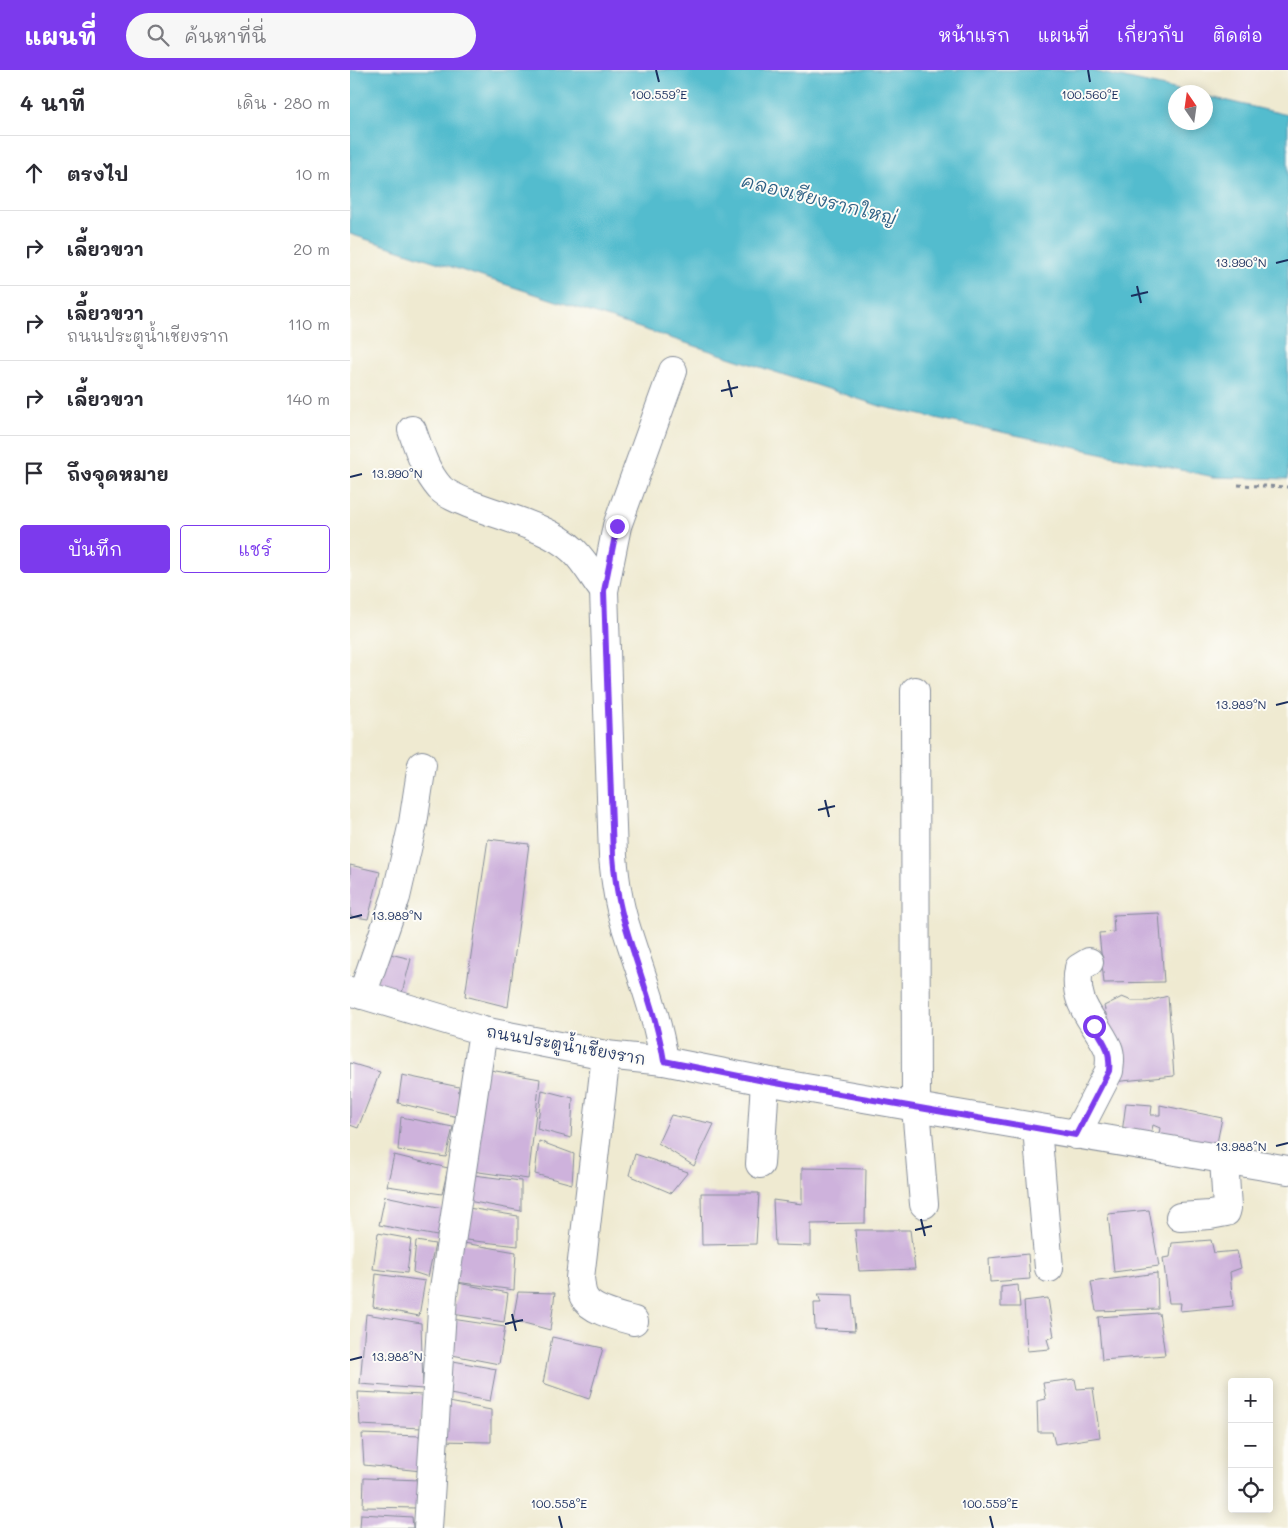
<!DOCTYPE html>
<html lang="th">
<meta charset="utf-8">
<style>
body{margin:0;font-family:Mali,"Playpen Sans Thai",sans-serif;background:#f7f7f7;color:#2b2b33}
.controls{position:absolute;right:15px;bottom:15px;display:grid;overflow:hidden;border-radius:5px;box-shadow:0 2px 12px #0003}
.controls button{width:45px;height:45px;display:grid;place-items:center;padding:0;border:0;border-bottom:1px solid #e1e1e2;background:#fff;color:#2b2b33;font:25px sans-serif}
.compass{position:absolute;left:818px;top:15px;width:45px;height:45px;border-radius:50%;background:#fff;box-shadow:0 2px 12px #0003;rotate:347deg}
.stop{position:absolute;width:15px;height:15px;margin:-11px;border:4px solid #7c3aed;border-radius:50%;background:#fff}
.stop.end{background:#7c3aed;border-color:#fff;box-shadow:0 1px 5px #0008}
.list{margin:0;padding:0;list-style:none}
h2{display:flex;justify-content:space-between;align-items:center;height:65px;margin:0;padding:0 20px;font-size:21px}
h2 small{font-size:16px;font-weight:400;color:#7c7c81}
.list li{display:grid;grid-template-columns:32px 1fr auto;gap:15px;align-items:center;box-sizing:border-box;height:75px;padding:0 20px;border-top:1px solid #e1e1e2}
.list b{display:block;font-size:19px;white-space:nowrap}
.list p{margin:0;font-size:16px;white-space:nowrap;color:#7c7c81}
.list em{font-size:16px;font-style:normal;color:#7c7c81}
.actions{display:flex;gap:10px;padding:15px 20px}
.actions a{flex:1;padding:11px 0;border:1px solid #7c3aed;border-radius:5px;text-align:center;font-size:18px;color:#7c3aed}
.actions .main{background:#7c3aed;color:#fff}
.icon{flex:none;width:28px;height:28px;fill:none;stroke:currentColor;stroke-width:2;stroke-linecap:round;stroke-linejoin:round}
.map{position:relative;flex:none;width:938px;height:1458px;overflow:hidden}
header{display:flex;align-items:center;gap:30px;box-sizing:border-box;height:70px;padding:0 25px;background:#7c3aed;color:#fff}
header strong{font-size:24px}
nav{display:flex;gap:28px;margin-inline-start:auto;font-size:18px}
.search{width:350px;height:45px;background:#f7f7f7;display:flex;align-items:center;gap:12px;box-sizing:border-box;padding:0 18px;border-radius:28px;color:#7c7c81;font-size:19px}
main{display:flex}
aside{flex:1;background:#fff}
.map>svg:first-child{display:block}
.water{fill:#52bcce;stroke:#367696}
.building{fill:#ceb2dc}
.lines{fill:none;stroke-linecap:round;stroke-linejoin:round}
.minor-casing{stroke:#858c98;stroke-width:30}
.path{stroke:#858c98;stroke-width:3;stroke-dasharray:4 4;stroke-linecap:butt}
.minor{stroke:#fff;stroke-width:28}
.route{stroke:#7c3aed;stroke-width:6}
.ticks{fill:none;stroke:#1b2f5e;stroke-width:2}
.labels{text-anchor:middle;stroke-width:4;stroke-linejoin:round;paint-order:stroke}
.street-label{font-size:16px;fill:#1b2f5e;stroke:#fdfcf7}
.water-label{font-size:18px;font-style:italic;fill:#2e6085;stroke:#fdfcf7}
.ticks-label{font-size:12px;text-anchor:middle;fill:#1b2f5e;stroke:#fdfcf7;stroke-width:4;stroke-linejoin:round;paint-order:stroke}
</style>
<header>
<strong>แผนที่</strong>
<div class="search"><svg class="icon" aria-label="search" viewBox="0 0 24 24"><circle cx="10" cy="10" r="6"/><path d="M15 15l6 6"/></svg>ค้นหาที่นี่</div>
<nav><a>หน้าแรก</a><a>แผนที่</a><a>เกี่ยวกับ</a><a>ติดต่อ</a></nav>
</header>
<main>
<aside>
<h2>4 นาที<small>เดิน · 280 m</small></h2>
<ul class="list">
<li><svg class="icon" aria-label="ahead" viewBox="0 0 24 24"><path d="M12 20V5M6 11l6-6 6 6"/></svg><div><b>ตรงไป</b></div><em>10 m</em></li>
<li><svg class="icon" aria-label="right" viewBox="0 0 24 24"><path d="M7 20v-9h11M14 6l5 5-5 5"/></svg><div><b>เลี้ยวขวา</b></div><em>20 m</em></li>
<li><svg class="icon" aria-label="right" viewBox="0 0 24 24"><path d="M7 20v-9h11M14 6l5 5-5 5"/></svg><div><b>เลี้ยวขวา</b><p>ถนนประตูน้ำเชียงราก</p></div><em>110 m</em></li>
<li><svg class="icon" aria-label="right" viewBox="0 0 24 24"><path d="M7 20v-9h11M14 6l5 5-5 5"/></svg><div><b>เลี้ยวขวา</b></div><em>140 m</em></li>
<li><svg class="icon" aria-label="arrive" viewBox="0 0 24 24"><path d="M6 21V4h12l-3 4 3 4H6"/></svg><div><b>ถึงจุดหมาย</b></div></li>
</ul>
<div class="actions"><a class="main">บันทึก</a><a>แชร์</a></div>
</aside>
<div class="map">
<svg width="938" height="1458" viewBox="0 0 938 1458">
<rect width="100%" height="100%" fill="#fdfcf7"/>
<filter id="ink" filterUnits="userSpaceOnUse"><feTurbulence type="fractalNoise" baseFrequency=".02" numOctaves="2"/><feDisplacementMap in="SourceGraphic" scale="10" xChannelSelector="R" yChannelSelector="G"/><feConvolveMatrix kernelMatrix="1 2 1 2 8 2 1 2 1" color-interpolation-filters="sRGB"/></filter>
<filter id="wash" filterUnits="userSpaceOnUse"><feTurbulence type="fractalNoise" baseFrequency=".0096" numOctaves="4" result="noise"/><feDisplacementMap in="SourceGraphic" scale="20" xChannelSelector="R" yChannelSelector="G"/><feGaussianBlur stdDeviation="1.12" result="paint"/><feColorMatrix in="noise" values="0 0 0 0 0 0 0 0 0 0 0 0 0 0 0 0 0 1.4 0 .05"/><feComposite in="paint" operator="in"/></filter>
<g filter="url(#wash)">
<rect width="100%" height="100%" fill="#efead1"/>
<polygon class="water" points="0,0 738,0 838,22 826,22 826,52 856,52 856,26 938,45 938,409 864,407 533,337 0,164"/>
<g id="blocks">
<g class="building">
<polygon points="138,769 179,774 158,937 115,926"/>
<polygon points="0,795 30,802 18,849 0,846"/>
<polygon points="809,843 814,912 754,913 749,863 764,862 763,845"/>
<polygon points="36,883 61,889 50,930 23,922"/>
<polygon points="818,926 824,1006 762,1012 765,980 754,936 772,927 782,931 798,931"/>
<polygon points="0,993 30,1002 8,1058 0,1055"/>
<polygon points="135,999 190,1009 178,1109 115,1100"/>
<polygon points="52,1005 109,1017 108,1047 48,1033"/>
<polygon points="192,1020 223,1028 221,1068 187,1059"/>
<polygon points="776,1033 802,1035 801,1045 810,1045 810,1035 872,1048 865,1083 807,1074 810,1058 803,1055 799,1074 771,1070"/>
<polygon points="321,1045 364,1054 344,1096 308,1073"/>
<polygon points="51,1047 103,1057 96,1087 48,1080"/>
<polygon points="189,1071 224,1084 222,1114 185,1104"/>
<polygon points="285,1084 338,1102 321,1123 279,1105"/>
<polygon points="44,1085 98,1098 92,1124 37,1116"/>
<polygon points="452,1098 516,1099 515,1153 461,1154 461,1176 425,1175 423,1130 452,1134"/>
<polygon points="116,1104 171,1111 171,1141 113,1130"/>
<polygon points="351,1123 409,1123 406,1174 352,1175"/>
<polygon points="35,1126 93,1138 87,1166 29,1155"/>
<polygon points="112,1137 168,1146 168,1176 108,1169"/>
<polygon points="799,1140 809,1196 764,1202 758,1144"/>
<polygon points="505,1160 560,1160 565,1199 509,1201"/>
<polygon points="28,1163 61,1169 57,1203 23,1199"/>
<polygon points="861,1170 864,1183 887,1181 891,1198 880,1202 883,1236 830,1241 831,1233 819,1233 813,1188 820,1187 822,1173"/>
<polygon points="66,1171 85,1174 78,1207 63,1202"/>
<polygon points="108,1172 166,1182 164,1220 99,1211"/>
<polygon points="678,1184 680,1209 640,1212 639,1188"/>
<polygon points="807,1203 808,1239 746,1241 741,1212"/>
<polygon points="26,1204 75,1211 69,1246 23,1237"/>
<polygon points="108,1213 158,1223 154,1252 102,1244 107,1228"/>
<polygon points="668,1215 670,1237 651,1237 651,1217"/>
<polygon points="168,1222 205,1223 200,1260 163,1250"/>
<polygon points="468,1224 502,1225 505,1261 465,1259 464,1233 471,1233"/>
<polygon points="698,1228 704,1267 697,1269 700,1279 677,1281 674,1231"/>
<polygon points="809,1243 815,1285 752,1290 748,1247"/>
<polygon points="16,1244 71,1253 73,1319 10,1314"/>
<polygon points="102,1249 155,1257 149,1294 97,1284"/>
<polygon points="202,1267 253,1278 239,1329 193,1313"/>
<polygon points="98,1290 146,1299 140,1331 94,1323"/>
<polygon points="725,1309 727,1319 743,1318 750,1367 705,1374 702,1362 688,1362 687,1331 696,1329 693,1313"/>
<polygon points="8,1322 73,1325 71,1358 10,1355"/>
<polygon points="94,1331 141,1340 141,1372 89,1371"/>
<polygon points="12,1364 70,1366 71,1401 14,1395"/>
<polygon points="14,1408 71,1410 67,1438 13,1437"/>
<polygon points="11,1444 62,1447 63,1458 10,1458"/>
</g>
</g>
</g>
<g filter="url(#ink)">
<use href="#blocks" fill-opacity="0" stroke="#858c98" stroke-width="1"/>
<g class="lines">
<defs>
<g id="minor">
<path d="M62,360C69,380 75,401 90,418C97,425 110,430 120,434C152,447 199,457 224,481C235,492 244,508 254,521"/>
<polyline points="565,621 566,1037 574,1134"/>
<polyline points="0,921 133,961 256,985 314,991 415,1011 566,1037 938,1100"/>
<polyline points="12,925 46,827 63,753 72,695"/>
<path d="M256,985L230,1208C231,1214 231,1222 234,1227C241,1241 270,1247 284,1251"/>
<path d="M314,991C307,943 289,900 275,854C268,832 265,809 263,786L254,521L267,456L323,301"/>
<polyline points="687,1058 699,1198"/>
<path d="M726,1065L759,1001C760,993 761,985 758,978C744,948 722,935 729,898L739,892"/>
<polyline points="410,1094 415,1011"/>
<polyline points="830,1147 860,1145 876,1142 877,1138 874,1089"/>
<polyline points="78,1458 93,1225 133,961"/>
</g>
</defs>
<use href="#minor" class="minor-casing"/>
<polyline class="path" points="888,415 938,417"/>
<use href="#minor" class="minor"/>
</g>
</g>
<g class="lines" filter="url(#ink)">
<path class="route" d="M267,456L254,521L263,786C265,809 268,832 275,854C288,900 306,943 314,991L414,1011L726,1065L759,1001C761,981 755,973 744,956"/>
</g>
<path class="ticks" d="M306,0L309,12M738,0L740,12M926,193L938,190M787,216L791,233M781,226L798,222M378,310L382,327M371,321L388,317M0,407L12,404M926,635L938,632M475,730L479,747M468,740L485,736M0,848L12,845M926,1076L938,1073M571,1149L575,1166M565,1160L582,1156M162,1244L166,1261M155,1254L173,1250M0,1290L12,1287M209,1446L212,1458M640,1446L643,1458"/>
<g class="labels">
<g class="street-label">
<text transform="translate(216 975) rotate(10)" y="6">ถนนประตูน้ำเชียงราก</text>
</g>
<g class="water-label">
<text transform="translate(469 130) rotate(14)" y="6">คลองเชียงรากใหญ่</text>
</g>
</g>
<g class="ticks-label">
<text x="309" y="29">100.559°E</text>
<text x="740" y="29">100.560°E</text>
<text x="891" y="197">13.990°N</text>
<text x="47" y="408">13.990°N</text>
<text x="891" y="639">13.989°N</text>
<text x="47" y="850">13.989°N</text>
<text x="891" y="1081">13.988°N</text>
<text x="47" y="1291">13.988°N</text>
<text x="209" y="1438">100.558°E</text>
<text x="640" y="1438">100.559°E</text>
</g>
</svg>
<div class="controls">
<button>+</button>
<button>−</button>
<button><svg class="icon" aria-label="locate" viewBox="0 0 24 24"><circle cx="12" cy="12" r="6"/><path d="M12 2v4M12 18v4M2 12h4M18 12h4"/></svg></button>
</div>
<svg class="compass" viewBox="-18 -18 36 36"><path d="M0-13l5 13h-10z" fill="#e53935"/><path d="M0 13l5-13h-10z" fill="#7c7c81"/></svg>
<div class="stop" style="left:744px;top:956px"></div>
<div class="stop end" style="left:267px;top:456px"></div>
</div>
</main>
